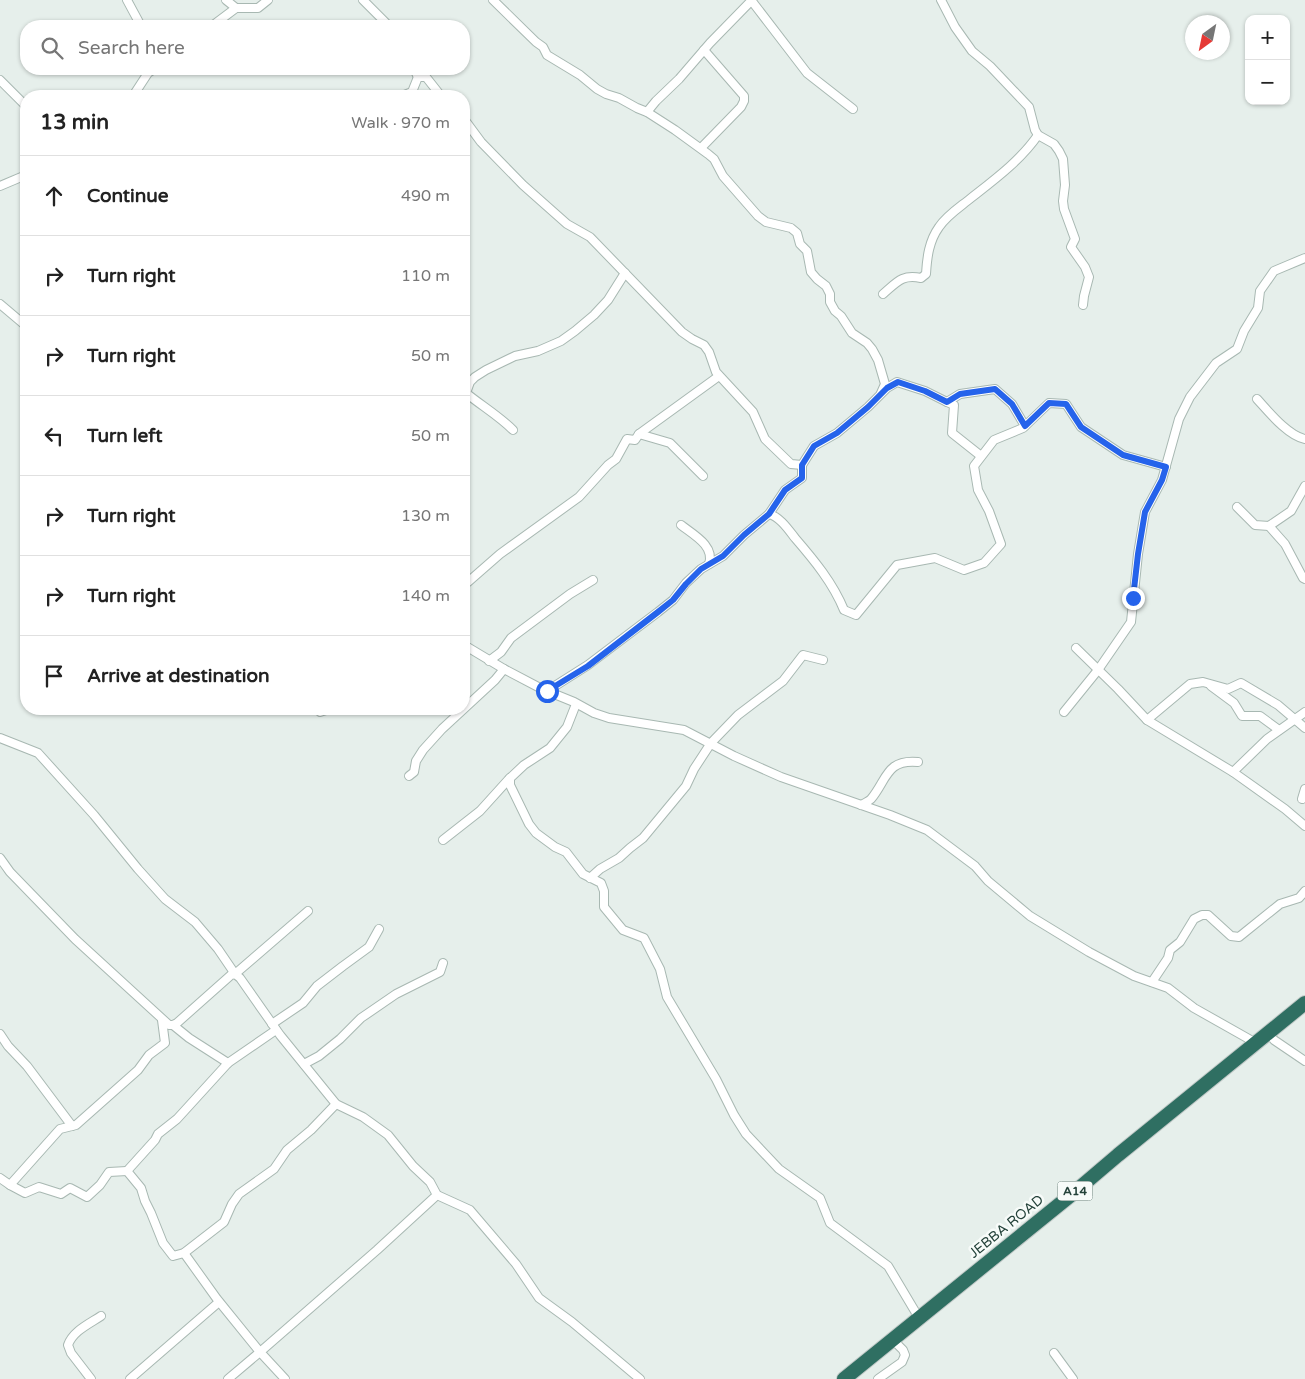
<!DOCTYPE html>
<meta charset="utf-8">
<style>
body{margin:0;font-family:"Varela Round",sans-serif;background:#f6f6f6;color:#222}
.controls{position:absolute;right:15px;top:15px;display:grid;overflow:hidden;border-radius:10px;box-shadow:0 1px 4px #0004}
.controls button{width:45px;height:45px;display:grid;place-items:center;padding:0;border:0;border-bottom:1px solid #e0e0e0;background:#fff;color:#222;font:25px sans-serif}
.compass{position:absolute;left:1185px;top:15px;width:45px;height:45px;border-radius:50%;background:#fff;box-shadow:0 1px 4px #0004;rotate:213deg}
.stop{position:absolute;width:15px;height:15px;margin:-11px;border:4px solid #2563eb;border-radius:50%;background:#fff}
.stop.end{background:#2563eb;border-color:#fff;box-shadow:0 1px 5px #0008}
.list{margin:0;padding:0;list-style:none}
h2{display:flex;justify-content:space-between;align-items:center;height:65px;margin:0;padding:0 20px;font-size:21px}
h2 small{font-size:16px;font-weight:400;color:#767676}
.list li{display:grid;grid-template-columns:32px 1fr auto;gap:15px;align-items:center;box-sizing:border-box;height:80px;padding:0 20px;border-top:1px solid #e0e0e0}
.list b{display:block;font-size:19px;white-space:nowrap}
.list em{font-size:16px;font-style:normal;color:#767676}
.icon{flex:none;width:28px;height:28px;fill:none;stroke:currentColor;stroke-width:2;stroke-linecap:round;stroke-linejoin:round}
.map{position:relative;flex:none;width:1305px;height:1379px;overflow:hidden}
.search{position:absolute;background:#fff;box-shadow:0 1px 4px #0004;left:20px;top:20px;width:450px;height:55px;display:flex;align-items:center;gap:12px;box-sizing:border-box;padding:0 18px;border-radius:20px;color:#767676;font-size:19px}
.panel{position:absolute;background:#fff;box-shadow:0 1px 4px #0004;left:20px;top:90px;width:450px;height:625px;border-radius:20px}
.map>svg:first-child{display:block}
.lines{fill:none;stroke-linecap:round;stroke-linejoin:round}
.street-casing{stroke:#a8b8b2;stroke-width:10}
.highway-casing{stroke:#c2cac8;stroke-width:16}
.street{stroke:#fff;stroke-width:8}
.highway{stroke:#2f6f62;stroke-width:14}
.route{stroke:#2563eb;stroke-width:6}
.labels{text-anchor:middle;stroke-width:5;stroke-linejoin:round;paint-order:stroke}
.shield{fill:#f7fbf9;stroke:#637a73;stroke-width:1}
.shield-label{font-size:12px;font-weight:bold;fill:#24423a}
.street-label{font-size:14px;fill:#24423a;stroke:#f7fbf9}
</style>
<div class="map">
<svg width="1305" height="1379" viewBox="0 0 1305 1379">
<rect width="100%" height="100%" fill="#e6efeb"/>
<g class="lines">
<defs>
<g id="street">
<polyline points="127,0 141,26"/>
<polyline points="226,0 236,8"/>
<polyline points="363,0 389,26"/>
<polyline points="493,0 536,42 543,47 547,55 580,75 597,89 606,94 619,98 637,108 647,112 675,130 708,154 714,159 723,176 758,216 766,222 791,228 797,233 800,244 807,251 811,272 817,279 826,286 830,294 830,302 835,311 841,316 852,333 867,343 872,349 878,360 885,384 881,393"/>
<polyline points="751,0 807,73 853,109"/>
<polyline points="941,0 955,27 972,51 990,66 1029,107 1035,130 1038,135 1054,144 1059,151 1063,159 1065,185 1063,201 1064,209 1075,239 1071,247 1085,267 1089,277 1084,296 1083,305"/>
<polyline points="212,26 236,8 258,8 268,0"/>
<polyline points="414,69 418,77 426,77 441,96"/>
<polyline points="0,80 26,106"/>
<polyline points="133,96 148,73 154,69"/>
<polyline points="402,96 412,92 418,77"/>
<polyline points="647,112 656,101 679,79 710,43 752,0"/>
<polyline points="464,119 481,142 523,185 567,224 590,237 682,332 692,339 704,345 709,352 716,372 753,412 765,439 791,464 802,465"/>
<polyline points="701,148 741,107 744,101 744,96 704,50"/>
<polyline points="0,186 26,175"/>
<path d="M883,294C897,282 902,274 921,278L926,274C927,257 929,241 939,227C947,215 960,207 971,198C994,180 1021,160 1038,135"/>
<polyline points="0,304 26,326"/>
<polyline points="466,393 470,382 475,377 486,370 515,356 538,351 561,341 575,331 594,315 608,300 625,273"/>
<path d="M464,395L466,393C482,406 499,416 513,430"/>
<path d="M1257,399C1268,411 1288,436 1305,439"/>
<polyline points="947,402 954,405 952,433 981,456"/>
<polyline points="639,434 719,376"/>
<polyline points="1237,507 1255,525 1269,526 1291,511 1305,486"/>
<polyline points="769,514 785,490 802,478 802,465 814,446 837,433 868,407 887,388 897,382 925,391 947,402 960,394 995,389 1012,404 1025,426"/>
<path d="M681,525C694,535 715,546 709,564"/>
<polyline points="1269,526 1285,544 1303,578 1305,579"/>
<polyline points="464,584 468,582 500,554 579,497 608,465 616,459 627,439 635,440 639,434 670,443 703,476"/>
<polyline points="464,645 504,669 542,689 574,702 594,713 609,718 684,730 734,756 781,777 890,815 927,830 975,866 988,881 1030,916 1089,952 1134,976 1168,988 1194,1008 1256,1043"/>
<polyline points="1076,648 1118,689 1147,720 1233,772 1285,809 1305,826"/>
<polyline points="489,661 501,652 511,638 570,594 593,580"/>
<polyline points="1211,686 1234,703 1242,716 1260,716 1279,730"/>
<path d="M547,691L588,665L658,612L673,600L686,583L701,569L723,556L744,535L769,514C780,517 788,529 795,538C814,560 833,583 844,610L856,615L897,565L935,558L964,570L984,563L1001,544L989,511L978,490L974,466L994,440L1023,428L1049,403L1066,404L1081,427L1123,455L1166,467"/>
<polyline points="320,712 329,709"/>
<polyline points="1064,712 1098,670 1131,622 1138,554 1145,512 1162,480 1179,419 1190,397 1216,363 1237,349 1244,331 1258,308 1260,291 1274,271 1305,258"/>
<polyline points="1147,720 1190,684 1203,682 1228,689 1241,683 1278,705 1305,728"/>
<polyline points="0,738 38,753 94,815 138,869 165,899 195,922 218,949 235,974 308,911"/>
<polyline points="1233,772 1267,739 1305,712"/>
<polyline points="409,776 414,772 416,761 423,750 442,729 495,680 504,669"/>
<polyline points="510,778 510,785 529,824 536,833 555,847 566,852 583,874 601,883 604,891 604,907 623,930 644,938 660,969 667,997 716,1079 734,1115 746,1134 779,1169 820,1198 830,1223 888,1266 919,1318"/>
<polyline points="1302,799 1305,789"/>
<path d="M861,805C865,803 869,801 871,799C887,780 886,759 918,762"/>
<polyline points="443,840 480,811 508,780 524,765 550,748 567,727 576,704"/>
<polyline points="0,858 10,872 75,939 169,1025 173,1025 177,1023 231,975 235,974 240,978 280,1035 336,1104 363,1117 388,1135 413,1166 430,1182 437,1195 470,1210 516,1264 539,1298 572,1322 640,1379"/>
<polyline points="590,878 600,869 619,858 630,848 643,838 686,786 694,769 711,743 738,715 783,681 803,655 823,660"/>
<polyline points="1152,982 1168,958 1170,950 1180,942 1194,919 1202,915 1208,915 1231,936 1239,937 1280,904 1299,898 1305,891"/>
<polyline points="272,1024 303,1003 317,986 343,966 369,947 379,929"/>
<polyline points="173,1025 189,1038 228,1063"/>
<polyline points="276,1030 228,1063 177,1119 158,1134 155,1140 127,1171 141,1188 145,1201 151,1213 163,1243 173,1256 184,1253 224,1222 232,1204 239,1194 274,1169 287,1150 311,1130 336,1104"/>
<polyline points="0,1034 8,1046 27,1066 72,1126"/>
<polyline points="1274,1040 1305,1061"/>
<polyline points="304,1064 319,1056 340,1039 361,1018 396,994 440,972 443,963"/>
<polyline points="127,1171 109,1172 100,1185 87,1197 70,1188 61,1194 39,1187 25,1193 10,1185 60,1129 76,1125 138,1070 149,1055 165,1043 162,1020"/>
<polyline points="0,1178 10,1185"/>
<polyline points="184,1253 217,1299 260,1352 228,1379"/>
<polyline points="1054,1353 1073,1379"/>
<path d="M91,1379L71,1353L68,1345C73,1331 89,1324 101,1316"/>
<polyline points="130,1379 219,1302"/>
<polyline points="285,1379 260,1352 377,1250 437,1195"/>
<polyline points="878,1379 902,1362 905,1355 903,1350 898,1345"/>
</g>
<polyline id="highway" points="844,1379 1071,1195 1118,1155 1305,1003"/>
</defs>
<use href="#street" class="street-casing"/>
<use href="#highway" class="highway-casing"/>
<use href="#street" class="street"/>
<use href="#highway" class="highway"/>
</g>
<g class="lines">
<polyline class="route" points="547,691 588,666 658,612 673,600 686,584 701,569 723,556 744,535 769,514 785,490 802,478 802,465 814,446 837,433 868,407 887,388 898,382 925,391 947,402 960,394 995,389 1012,404 1025,426 1049,403 1066,404 1081,427 1123,455 1166,467 1162,480 1145,512 1138,554 1133,598"/>
</g>
<g class="labels">
<rect class="shield" x="1057.5" y="1181.5" width="35" height="19" rx="4"/>
<g class="shield-label">
<text x="1075" y="1195">A14</text>
</g>
<g class="street-label">
<text transform="translate(1006 1226) rotate(-39)" y="5">JEBBA ROAD</text>
</g>
</g>
</svg>
<div class="controls">
<button>+</button>
<button>−</button>
</div>
<svg class="compass" viewBox="-18 -18 36 36"><path d="M0-13l5 13h-10z" fill="#e53935"/><path d="M0 13l5-13h-10z" fill="#767676"/></svg>
<div class="stop" style="left:547px;top:691px"></div>
<div class="stop end" style="left:1133px;top:598px"></div>
<div class="search"><svg class="icon" aria-label="search" viewBox="0 0 24 24"><circle cx="10" cy="10" r="6"/><path d="M15 15l6 6"/></svg>Search here</div>
<section class="panel">
<h2>13 min<small>Walk · 970 m</small></h2>
<ul class="list">
<li><svg class="icon" aria-label="ahead" viewBox="0 0 24 24"><path d="M12 20V5M6 11l6-6 6 6"/></svg><div><b>Continue</b></div><em>490 m</em></li>
<li><svg class="icon" aria-label="right" viewBox="0 0 24 24"><path d="M7 20v-9h11M14 6l5 5-5 5"/></svg><div><b>Turn right</b></div><em>110 m</em></li>
<li><svg class="icon" aria-label="right" viewBox="0 0 24 24"><path d="M7 20v-9h11M14 6l5 5-5 5"/></svg><div><b>Turn right</b></div><em>50 m</em></li>
<li><svg class="icon" aria-label="left" viewBox="0 0 24 24"><path d="M17 20v-9H6M10 6l-5 5 5 5"/></svg><div><b>Turn left</b></div><em>50 m</em></li>
<li><svg class="icon" aria-label="right" viewBox="0 0 24 24"><path d="M7 20v-9h11M14 6l5 5-5 5"/></svg><div><b>Turn right</b></div><em>130 m</em></li>
<li><svg class="icon" aria-label="right" viewBox="0 0 24 24"><path d="M7 20v-9h11M14 6l5 5-5 5"/></svg><div><b>Turn right</b></div><em>140 m</em></li>
<li><svg class="icon" aria-label="arrive" viewBox="0 0 24 24"><path d="M6 21V4h12l-3 4 3 4H6"/></svg><div><b>Arrive at destination</b></div></li>
</ul>
</section>
</div>
